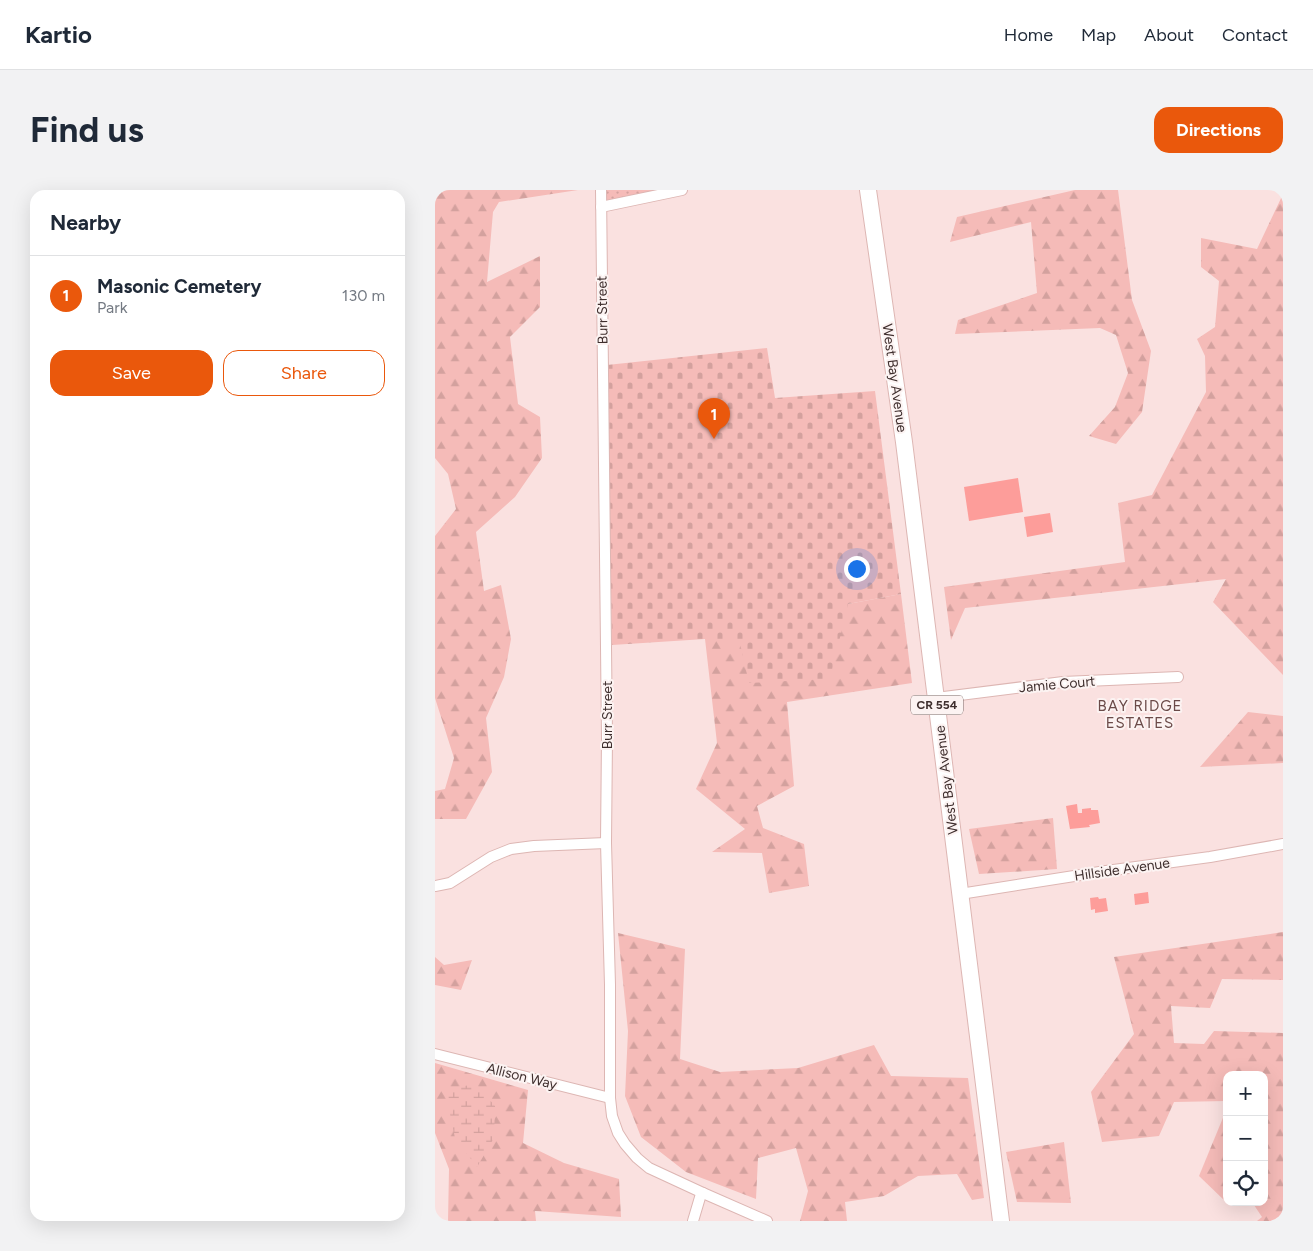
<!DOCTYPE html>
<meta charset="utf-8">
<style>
body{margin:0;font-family:Figtree,sans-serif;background:#f2f2f3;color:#1f2937}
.controls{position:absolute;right:15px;bottom:15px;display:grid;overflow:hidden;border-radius:10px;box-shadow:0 5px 20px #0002}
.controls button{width:45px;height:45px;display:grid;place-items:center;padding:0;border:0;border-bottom:1px solid #e0e1e3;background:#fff;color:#1f2937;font:25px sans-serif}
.you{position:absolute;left:421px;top:378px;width:18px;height:18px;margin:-12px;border:4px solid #fff;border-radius:50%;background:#1a73e8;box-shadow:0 0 0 8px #1a73e833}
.badge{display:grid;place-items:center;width:32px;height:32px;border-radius:50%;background:#ea580c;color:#fff;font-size:16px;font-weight:700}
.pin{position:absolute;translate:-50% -41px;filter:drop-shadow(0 1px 2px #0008)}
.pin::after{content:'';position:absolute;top:26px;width:18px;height:15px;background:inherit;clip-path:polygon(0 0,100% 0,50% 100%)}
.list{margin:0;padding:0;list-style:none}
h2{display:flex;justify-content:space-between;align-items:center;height:65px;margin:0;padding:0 20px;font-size:21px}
h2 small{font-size:16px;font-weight:400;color:#747a83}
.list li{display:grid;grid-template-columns:32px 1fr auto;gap:15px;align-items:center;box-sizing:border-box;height:80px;padding:0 20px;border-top:1px solid #e0e1e3}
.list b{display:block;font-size:19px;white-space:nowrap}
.list p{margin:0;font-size:16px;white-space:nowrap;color:#747a83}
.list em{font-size:16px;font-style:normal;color:#747a83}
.actions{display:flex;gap:10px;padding:15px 20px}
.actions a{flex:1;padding:11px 0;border:1px solid #ea580c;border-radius:15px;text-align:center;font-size:18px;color:#ea580c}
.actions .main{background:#ea580c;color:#fff}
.icon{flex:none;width:28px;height:28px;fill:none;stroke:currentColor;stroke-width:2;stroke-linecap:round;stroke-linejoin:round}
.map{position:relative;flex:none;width:848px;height:1031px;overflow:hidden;border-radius:15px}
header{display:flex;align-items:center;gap:30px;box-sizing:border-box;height:70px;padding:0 25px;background:#fff;border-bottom:1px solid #e0e1e3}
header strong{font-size:24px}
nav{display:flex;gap:28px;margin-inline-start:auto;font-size:18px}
.intro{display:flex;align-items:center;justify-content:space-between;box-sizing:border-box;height:120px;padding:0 30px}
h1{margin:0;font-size:35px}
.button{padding:12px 22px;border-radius:15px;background:#ea580c;color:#fff;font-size:18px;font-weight:700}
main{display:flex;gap:30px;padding:0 30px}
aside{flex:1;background:#fff;border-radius:15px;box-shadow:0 5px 20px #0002}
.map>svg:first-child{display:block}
.forest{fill:url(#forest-firs)}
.wetland{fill:url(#wetland-marsh)}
.cemetery{fill:url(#cemetery-stones)}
.park{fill:url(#park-dots)}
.building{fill:#fd9d9a}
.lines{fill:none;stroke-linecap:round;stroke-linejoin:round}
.street-casing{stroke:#ddb6b3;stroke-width:12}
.primary-casing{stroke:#ddb6b3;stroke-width:18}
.street{stroke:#fff;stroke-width:10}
.primary{stroke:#fff;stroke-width:16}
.labels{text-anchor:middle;stroke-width:4;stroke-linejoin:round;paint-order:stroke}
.shield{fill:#fcf3f2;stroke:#786a69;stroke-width:1}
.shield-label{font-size:12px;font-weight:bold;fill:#3f2f2e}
.street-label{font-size:14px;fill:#3f2f2e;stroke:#fcf3f2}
.neighbourhood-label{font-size:15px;letter-spacing:1px;fill:#6b4a48;stroke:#fcf3f2}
</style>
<header>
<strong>Kartio</strong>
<nav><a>Home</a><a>Map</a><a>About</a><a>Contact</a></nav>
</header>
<div class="intro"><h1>Find us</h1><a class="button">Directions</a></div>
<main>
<aside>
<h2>Nearby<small></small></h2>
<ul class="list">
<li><span class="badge">1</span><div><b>Masonic Cemetery</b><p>Park</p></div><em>130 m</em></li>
</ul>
<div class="actions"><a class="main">Save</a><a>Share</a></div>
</aside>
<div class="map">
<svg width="848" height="1031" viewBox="0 0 848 1031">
<defs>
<pattern id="forest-firs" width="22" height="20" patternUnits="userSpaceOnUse" patternTransform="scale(1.25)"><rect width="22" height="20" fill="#f5bbb8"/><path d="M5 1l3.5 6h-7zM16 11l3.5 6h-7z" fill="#d3a19e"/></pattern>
<pattern id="wetland-marsh" width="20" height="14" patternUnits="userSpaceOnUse" patternTransform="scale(1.25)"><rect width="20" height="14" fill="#f5bbb8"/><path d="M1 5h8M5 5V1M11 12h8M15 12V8" fill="none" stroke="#d3a19e"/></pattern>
<pattern id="cemetery-stones" width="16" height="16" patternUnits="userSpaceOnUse" patternTransform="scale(1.25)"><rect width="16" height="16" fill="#f5bbb8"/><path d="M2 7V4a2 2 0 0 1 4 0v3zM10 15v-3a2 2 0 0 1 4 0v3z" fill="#d3a19e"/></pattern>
<pattern id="park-dots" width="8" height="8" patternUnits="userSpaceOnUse" patternTransform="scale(1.25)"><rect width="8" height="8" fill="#f5bbb8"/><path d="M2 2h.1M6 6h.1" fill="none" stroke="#d3a19e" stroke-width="1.8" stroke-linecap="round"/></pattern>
</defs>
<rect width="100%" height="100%" fill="#fae1e0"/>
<g class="forest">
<polygon points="0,0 143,0 64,12 58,22 52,92 105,66 105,117 75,147 83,214 105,227 107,268 80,307 41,342 49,401 66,395 76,449 69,487 51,528 57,582 31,629 0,629 0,601 10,599 19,568 0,508 0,346 21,319 13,284 0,268"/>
<polygon points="640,0 683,0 697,110 716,161 707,222 681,254 654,246 680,217 693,183 681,145 665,138 520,144 523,130 602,103 596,32 515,52 522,27"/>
<polygon points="848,4 848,485 778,412 791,389 530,418 516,450 509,397 690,372 683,313 717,305 771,202 770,166 762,149 780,137 784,91 766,77 766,48 822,59"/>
<polygon points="466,404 477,493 352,512 359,596 322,616 328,638 369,654 374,696 334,703 327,663 277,662 310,639 261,599 282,553 270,449 304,449 413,414"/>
<polygon points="813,522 848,526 848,573 765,577"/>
<polygon points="618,628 622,679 544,684 534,639"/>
<polygon points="848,742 848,790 787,789 775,818 736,816 739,853 769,854 779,841 848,843 848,1031 822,1031 827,1027 817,1012 829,1012 829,885 792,885 792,911 739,912 724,946 667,952 656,902 699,844 679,767"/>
<polygon points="183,743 250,759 245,869 285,882 363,878 439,855 456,886 533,888 549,1008 537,1010 522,984 483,986 449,1006 410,1012 412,1031 365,1031 373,1001 361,958 323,968 321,1009 251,982 206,947 190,906 193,841"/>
<polygon points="0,767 9,775 37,770 26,800 0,795"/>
<polygon points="0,873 93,900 88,953 129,973 184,989 186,1027 100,1021 101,1031 13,1031 14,979 0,943"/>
<polygon points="792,918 792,1011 791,1012 764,986"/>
<polygon points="629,952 636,1013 582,1012 571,962"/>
</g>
<polygon class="wetland" points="41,894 60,916 59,948 42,977 20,948 14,919 12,899"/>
<polygon class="cemetery" points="332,158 340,208 440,201 466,404 413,414 395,489 314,493 304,449 270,449 177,455 172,175"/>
<polygon class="park" points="166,0 247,0 166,17"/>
<g class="building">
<polygon points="583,288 588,322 534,331 529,297"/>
<polygon points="615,323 618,342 592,347 589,327"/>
<polygon points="642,614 643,623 647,623 647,619 656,618 656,620 663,620 665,633 654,635 655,637 635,639 631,616"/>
<polygon points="713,702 714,713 700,715 699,704"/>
<polygon points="663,707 664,709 671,708 673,721 660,723 660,719 656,720 655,708"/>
</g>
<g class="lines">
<defs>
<g id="street">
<polyline points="166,0 172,548 171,653 175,795 175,908 177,926 183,943 190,954 202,968 214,978 268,1003 332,1031"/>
<polyline points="166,17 247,0"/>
<polyline points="501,508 628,492 743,487"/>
<polyline points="0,696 15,693 56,667 76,659 99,656 171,653"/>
<polyline points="525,704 671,681 775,667 848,654"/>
<polyline points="0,864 175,908"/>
<polyline points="258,1031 266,1004 268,1003"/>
</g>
<polyline id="primary" points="433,0 469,252 566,1031"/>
</defs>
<use href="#street" class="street-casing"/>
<use href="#primary" class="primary-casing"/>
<use href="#street" class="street"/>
<use href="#primary" class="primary"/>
</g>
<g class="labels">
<rect class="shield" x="476" y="505.5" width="52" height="19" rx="4"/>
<g class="shield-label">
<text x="502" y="519">CR 554</text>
</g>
<g class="street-label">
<text transform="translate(167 120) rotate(-91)" y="5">Burr Street</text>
<text transform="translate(460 188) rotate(82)" y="5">West Bay Avenue</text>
<text transform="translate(622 494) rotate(-5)" y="5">Jamie Court</text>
<text transform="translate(172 525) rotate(-90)" y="5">Burr Street</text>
<text transform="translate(511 590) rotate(-97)" y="5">West Bay Avenue</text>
<text transform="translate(687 679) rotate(-8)" y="5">Hillside Avenue</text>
<text transform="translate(87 886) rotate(14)" y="5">Allison Way</text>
</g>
<g class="neighbourhood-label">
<text x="705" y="521">BAY RIDGE<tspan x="705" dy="17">ESTATES</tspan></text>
</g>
</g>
</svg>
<div class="controls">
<button>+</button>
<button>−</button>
<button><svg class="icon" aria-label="locate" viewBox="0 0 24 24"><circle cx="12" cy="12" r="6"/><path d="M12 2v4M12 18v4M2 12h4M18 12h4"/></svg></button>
</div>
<div class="you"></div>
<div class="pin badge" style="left:279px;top:249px">1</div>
</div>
</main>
